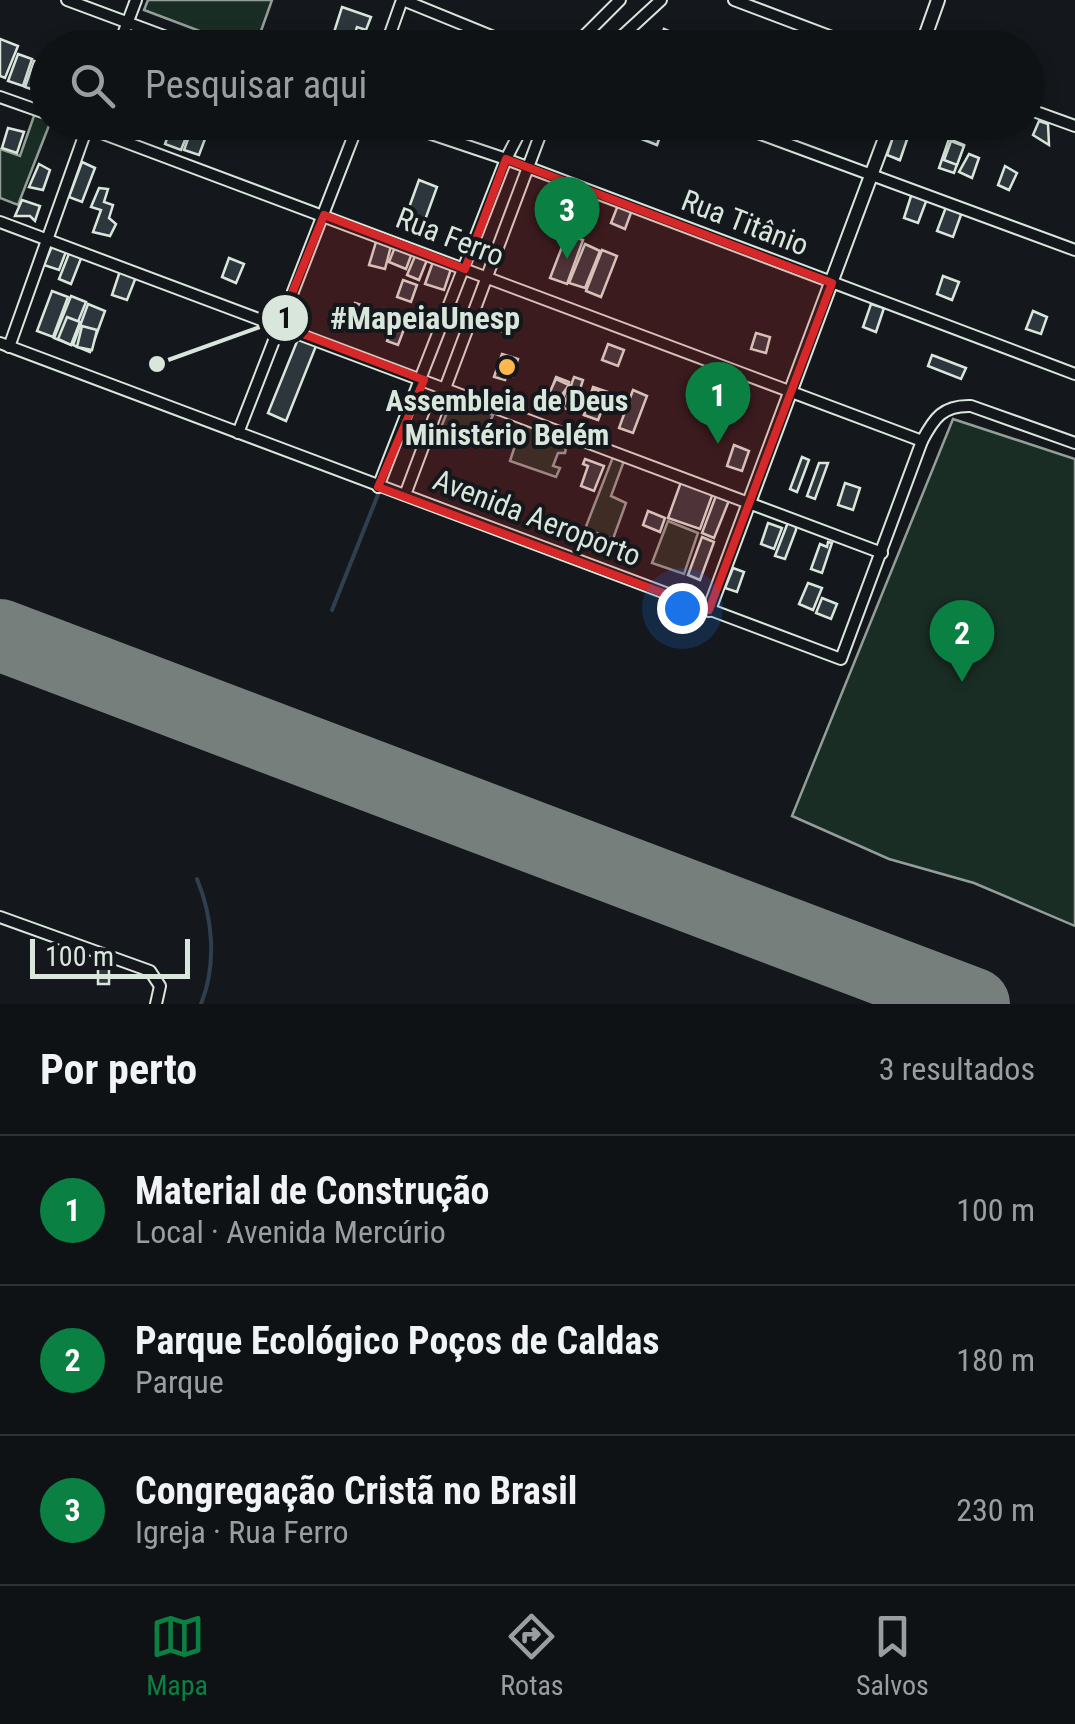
<!DOCTYPE html>
<html lang="pt">
<meta charset="utf-8">
<style>
body{margin:0;font-family:"Roboto Condensed",sans-serif;background:#181b1e;color:#f1f3f6}
.scale{position:absolute;left:30px;bottom:25px;width:160px;box-sizing:border-box;padding-left:10px;border:5px solid #d8e6dc;border-top:0;font-size:28px;line-height:35px;white-space:nowrap;color:#d8e6dc;-webkit-text-stroke:8px #14181c;paint-order:stroke}
.you{position:absolute;left:682px;top:608px;width:35px;height:35px;margin:-25px;border:8px solid #fff;border-radius:50%;background:#1a73e8;box-shadow:0 0 0 15px #1a73e833}
.badge{display:grid;place-items:center;width:65px;height:65px;border-radius:50%;background:#0b8043;color:#fff;font-size:32px;font-weight:700}
.pin{position:absolute;translate:-50% -82px;filter:drop-shadow(0 2px 5px #0008)}
.pin::after{content:'';position:absolute;top:52px;width:35px;height:30px;background:inherit;clip-path:polygon(0 0,100% 0,50% 100%)}
.list{margin:0;padding:0;list-style:none}
h2{display:flex;justify-content:space-between;align-items:center;height:130px;margin:0;padding:0 40px;font-size:42px}
h2 small{font-size:32px;font-weight:400;color:#9b9ea0}
.list li{display:grid;grid-template-columns:65px 1fr auto;gap:30px;align-items:center;box-sizing:border-box;height:150px;padding:0 40px;border-top:2px solid #2f3234}
.list b{display:block;font-size:38px;white-space:nowrap}
.list p{margin:0;font-size:32px;white-space:nowrap;color:#9b9ea0}
.list em{font-size:32px;font-style:normal;color:#9b9ea0}
.icon{flex:none;width:55px;height:55px;fill:none;stroke:currentColor;stroke-width:2;stroke-linecap:round;stroke-linejoin:round}
.map{position:relative;flex:none;width:1075px;height:1004px;overflow:hidden}
.search{position:absolute;background:#0f1215;box-shadow:0 5px 15px #0003;left:30px;right:30px;top:30px;height:110px;display:flex;align-items:center;gap:25px;box-sizing:border-box;padding:0 35px;border-radius:55px;color:#9b9ea0;font-size:38px}
.sheet{height:580px;background:#0f1215}
nav{display:flex;justify-content:space-around;align-items:center;box-sizing:border-box;height:140px;border-top:2px solid #2f3234;background:#0f1215;font-size:28px;color:#9b9ea0}
nav a{display:grid;justify-items:center;gap:5px}
nav .on{color:#0b8043}
.map>svg:first-child{display:block}
.green{fill:#1a2d24;stroke:#939e99;stroke-width:2.5}
.lines{fill:none;stroke-linecap:round;stroke-linejoin:round}
.stream{stroke:#2f3f4d;stroke-width:4}
.runway{stroke:#767f7c;stroke-width:72}
.building{fill:#2c363c;stroke:#d8e6dc;stroke-width:2.5}
.minor-casing{stroke:#d8e6dc;stroke-width:14}
.tertiary-casing{stroke:#d8e6dc;stroke-width:16}
.minor{stroke:#14181c;stroke-width:10}
.tertiary{stroke:#14181c;stroke-width:12}
.marked{fill:#d62828;fill-opacity:0.2;stroke:#d62828;stroke-width:8;stroke-linejoin:round}
.poi-dot{fill:#ffb74d;stroke:#14181c;stroke-width:4}
.labels{text-anchor:middle;stroke-width:8;stroke-linejoin:round;paint-order:stroke}
.street-label{font-size:30px;fill:#d8e6dc;stroke:#14181c}
.poi-label{font-size:30px;font-weight:bold;fill:#d8e6dc;stroke:#14181c}
.leader{fill:none;stroke:#d8e6dc;stroke-width:4}
.callout-dot{fill:#d8e6dc;stroke:#14181c;stroke-width:4}
.mark-label{font-size:30px;text-anchor:middle;font-weight:bold;fill:#111}
.callout-label{font-size:32px;text-anchor:middle;font-weight:bold;fill:#d8e6dc;stroke:#14181c;stroke-width:8;stroke-linejoin:round;paint-order:stroke}
</style>
<div class="map">
<svg width="1075" height="1004" viewBox="0 0 1075 1004">
<rect width="100%" height="100%" fill="#14181c"/>
<g class="green">
<polygon points="148,0 272,0 255,48 242,47 144,10"/>
<polygon points="35,113 47,116 50,123 18,205 0,198 0,149 20,156"/>
<polygon points="452,400 493,415 479,447 438,435"/>
<polygon points="953,419 1075,459 1075,926 974,883 889,859 792,816"/>
<polygon points="522,424 567,442 565,453 558,453 553,466 560,468 556,477 510,461"/>
<polygon points="613,457 624,461 611,496 626,503 613,539 585,529"/>
<polygon points="668,521 698,533 684,574 652,563"/>
</g>
<g class="lines">
<g class="stream">
<polyline points="433,361 455,304"/>
<polyline points="332,610 379,492"/>
<path d="M197,879C213,918 217,964 201,1004"/>
</g>
<polyline class="runway" points="0,635 974,1004"/>
</g>
<g class="building">
<polygon points="342,7 371,17 366,30 357,27 350,48 329,48"/>
<polygon points="664,29 678,35 673,48 656,48"/>
<polygon points="0,39 18,46 5,78 0,76"/>
<polygon points="18,54 32,59 23,86 8,81"/>
<polygon points="34,61 48,65 43,93 25,87"/>
<polygon points="1039,121 1048,124 1049,145 1033,135"/>
<polygon points="173,122 191,125 181,150 165,144"/>
<polygon points="194,122 211,123 199,155 184,150"/>
<polygon points="630,122 665,122 657,145 626,133"/>
<polygon points="896,122 913,122 899,160 887,154"/>
<polygon points="898,122 913,122 900,160 887,155"/>
<polygon points="8,128 24,132 17,153 2,148"/>
<polygon points="949,139 964,145 954,173 939,168"/>
<polygon points="951,141 964,146 957,165 944,160"/>
<polygon points="969,154 979,158 972,178 959,172"/>
<polygon points="82,162 95,168 82,202 69,197"/>
<polygon points="39,164 50,170 43,190 29,187"/>
<polygon points="1005,166 1017,173 1009,190 998,185"/>
<polygon points="419,180 437,187 421,231 403,224"/>
<polygon points="99,188 108,189 104,202 113,205 109,218 116,224 110,236 93,232 101,210 91,207"/>
<polygon points="912,193 927,199 918,223 904,218"/>
<polygon points="22,200 40,206 35,221 30,216 15,216"/>
<polygon points="618,205 632,210 625,229 611,223"/>
<polygon points="946,207 962,212 953,237 937,231"/>
<polygon points="567,234 583,240 567,284 550,278"/>
<polygon points="376,242 391,246 385,269 369,265"/>
<polygon points="53,244 67,249 59,270 44,265"/>
<polygon points="585,244 600,251 585,288 569,283"/>
<polygon points="395,247 412,253 406,269 389,262"/>
<polygon points="602,250 617,256 601,297 586,291"/>
<polygon points="70,251 82,256 71,284 59,279"/>
<polygon points="415,256 427,260 419,280 407,275"/>
<polygon points="229,258 244,264 236,283 222,277"/>
<polygon points="433,262 451,269 444,290 425,284"/>
<polygon points="120,271 136,277 127,300 112,295"/>
<polygon points="943,276 959,282 952,300 937,294"/>
<polygon points="403,280 417,285 411,302 397,297"/>
<polygon points="52,291 68,297 53,337 37,331"/>
<polygon points="71,296 86,302 69,344 54,338"/>
<polygon points="355,303 367,307 360,328 348,324"/>
<polygon points="88,304 105,311 90,352 73,345"/>
<polygon points="871,304 884,308 876,332 863,327"/>
<polygon points="501,310 515,316 508,334 494,328"/>
<polygon points="1033,311 1047,317 1041,334 1026,329"/>
<polygon points="67,317 80,322 71,345 58,339"/>
<polygon points="394,320 406,324 398,345 387,341"/>
<polygon points="82,326 97,330 92,350 77,347"/>
<polygon points="756,333 770,337 766,353 751,349"/>
<polygon points="298,339 316,346 286,421 268,413"/>
<polygon points="608,344 624,350 618,366 602,360"/>
<polygon points="502,354 518,359 512,376 507,374 505,380 494,377"/>
<polygon points="932,355 966,368 961,379 928,366"/>
<polygon points="720,374 734,380 719,415 705,409"/>
<polygon points="699,376 712,380 704,401 691,397"/>
<polygon points="556,377 569,382 561,404 548,399"/>
<polygon points="574,377 583,380 573,411 563,408"/>
<polygon points="556,379 569,385 556,403 547,398"/>
<polygon points="593,387 608,392 598,420 584,415"/>
<polygon points="594,389 608,394 598,420 584,415"/>
<polygon points="633,390 647,396 633,433 619,428"/>
<polygon points="734,445 749,451 742,471 727,466"/>
<polygon points="802,457 809,460 797,492 790,489"/>
<polygon points="585,459 604,466 594,491 581,486 588,466 583,464"/>
<polygon points="819,463 828,463 815,499 807,496"/>
<polygon points="681,482 713,493 700,529 668,518"/>
<polygon points="845,483 860,488 853,510 838,505"/>
<polygon points="717,493 730,498 714,538 702,533"/>
<polygon points="648,511 665,518 660,532 643,525"/>
<polygon points="790,517 796,520 796,530 785,559 775,556"/>
<polygon points="768,523 782,528 774,549 761,544"/>
<polygon points="702,537 714,542 700,580 688,575"/>
<polygon points="828,542 832,543 822,573 811,569 820,544 827,547"/>
<polygon points="733,568 744,572 737,592 725,588"/>
<polygon points="808,583 822,588 813,610 799,604"/>
<polygon points="822,598 837,604 831,619 816,613"/>
<rect x="98" y="960" width="11" height="24"/>
</g>
<g class="lines">
<defs>
<g id="minor">
<polyline points="67,0 196,48"/>
<polyline points="403,0 521,48"/>
<polyline points="734,0 861,48"/>
<polyline points="118,48 136,0"/>
<polyline points="385,48 402,0"/>
<polyline points="572,48 620,0"/>
<polyline points="609,48 661,0"/>
<polyline points="0,97 48,114"/>
<polyline points="1028,109 1075,126"/>
<polyline points="72,122 922,441"/>
<polyline points="396,122 506,159 1075,374"/>
<polyline points="728,122 1075,250"/>
<polyline points="0,222 882,553"/>
<path d="M0,343L841,659L922,441C934,418 943,405 971,406L1075,443"/>
<polyline points="9,347 89,122"/>
<polyline points="238,433 359,122"/>
<polyline points="378,487 506,159 525,122"/>
<polyline points="405,495 545,122"/>
<polyline points="0,917 150,971 160,986 156,1004"/>
</g>
<g id="tertiary">
<polyline points="921,48 938,0"/>
<polyline points="709,610 891,122"/>
</g>
</defs>
<use href="#minor" class="minor-casing"/>
<use href="#tertiary" class="tertiary-casing"/>
<use href="#minor" class="minor"/>
<use href="#tertiary" class="tertiary"/>
</g>
<path class="marked" d="M506,159L832,283L709,610L378,487L424,380L279,325L324,215L465,269Z"/>
<circle class="poi-dot" cx="507" cy="367" r="10"/>
<g class="labels">
<g class="street-label">
<text transform="translate(745 223) rotate(21)" y="10">Rua Titânio</text>
<text transform="translate(450 237) rotate(21)" y="10">Rua Ferro</text>
<text transform="translate(537 518) rotate(21)" y="10">Avenida Aeroporto</text>
</g>
<g class="poi-label">
<text x="507" y="411">Assembleia de Deus<tspan x="507" dy="34">Ministério Belém</tspan></text>
</g>
</g>
<path class="leader" d="M157 364L285 318"/>
<g class="callout-dot">
<circle cx="157" cy="364" r="10"/>
<circle cx="285" cy="318" r="25"/>
</g>
<g class="mark-label">
<text x="285" y="328">1</text>
</g>
<g class="callout-label">
<text x="425" y="329">#MapeiaUnesp</text>
</g>
</svg>
<div class="scale">100 m</div>
<div class="you"></div>
<div class="pin badge" style="left:718px;top:444px">1</div>
<div class="pin badge" style="left:962px;top:682px">2</div>
<div class="pin badge" style="left:567px;top:259px">3</div>
<div class="search"><svg class="icon" aria-label="search" viewBox="0 0 24 24"><circle cx="10" cy="10" r="6"/><path d="M15 15l6 6"/></svg>Pesquisar aqui</div>
</div>
<section class="sheet">
<h2>Por perto<small>3 resultados</small></h2>
<ul class="list">
<li><span class="badge">1</span><div><b>Material de Construção</b><p>Local · Avenida Mercúrio</p></div><em>100 m</em></li>
<li><span class="badge">2</span><div><b>Parque Ecológico Poços de Caldas</b><p>Parque</p></div><em>180 m</em></li>
<li><span class="badge">3</span><div><b>Congregação Cristã no Brasil</b><p>Igreja · Rua Ferro</p></div><em>230 m</em></li>
</ul>
</section>
<nav>
<a class="on"><svg class="icon" aria-label="map" viewBox="0 0 24 24"><path d="M3 6l6-2 6 2 6-2v14l-6 2-6-2-6 2zM9 4v14M15 6v14"/></svg>Mapa</a>
<a><svg class="icon" aria-label="directions" viewBox="0 0 24 24"><path d="M12 3l9 9-9 9-9-9zM9 14v-3h6M13 9l2 2-2 2"/></svg>Rotas</a>
<a><svg class="icon" aria-label="saved" viewBox="0 0 24 24"><path d="M7 4h10v16l-5-4-5 4z"/></svg>Salvos</a>
</nav>
